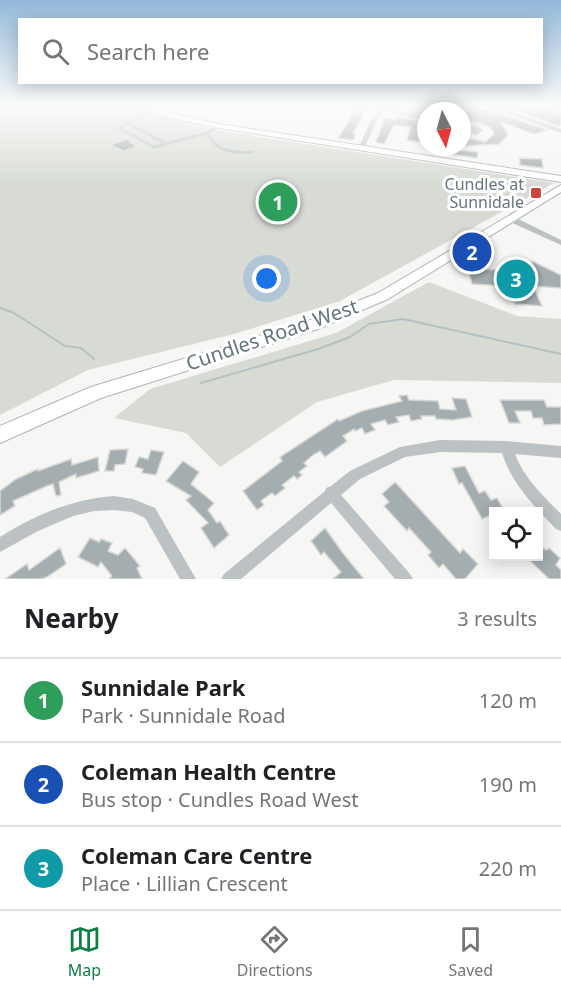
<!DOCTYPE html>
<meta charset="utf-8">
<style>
body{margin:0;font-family:"Noto Sans",sans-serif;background:#f6f6f6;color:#202124}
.controls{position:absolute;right:18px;bottom:18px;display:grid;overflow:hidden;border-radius:0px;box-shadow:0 3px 15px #0003}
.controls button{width:54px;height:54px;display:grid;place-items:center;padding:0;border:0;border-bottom:2px solid #e0e0e0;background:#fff;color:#202124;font:30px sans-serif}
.compass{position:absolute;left:417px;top:102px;width:54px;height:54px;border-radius:50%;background:#fff;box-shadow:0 3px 15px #0003;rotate:174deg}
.you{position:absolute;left:267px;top:279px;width:21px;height:21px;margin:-15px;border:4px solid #fff;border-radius:50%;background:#1a73e8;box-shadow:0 0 0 9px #1a73e833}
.badge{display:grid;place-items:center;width:39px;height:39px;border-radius:50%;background:#0b8043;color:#fff;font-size:20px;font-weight:700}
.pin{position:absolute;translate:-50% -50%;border:3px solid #fff;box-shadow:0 2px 6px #0006}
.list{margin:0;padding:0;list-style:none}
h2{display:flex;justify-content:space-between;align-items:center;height:78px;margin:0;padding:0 24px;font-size:26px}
h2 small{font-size:20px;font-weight:400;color:#757577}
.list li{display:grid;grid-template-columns:39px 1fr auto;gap:18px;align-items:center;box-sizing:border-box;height:84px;padding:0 24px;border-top:2px solid #e0e0e0}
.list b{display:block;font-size:22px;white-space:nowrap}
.list p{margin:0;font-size:20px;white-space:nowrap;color:#757577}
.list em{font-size:20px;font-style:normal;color:#757577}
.icon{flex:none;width:33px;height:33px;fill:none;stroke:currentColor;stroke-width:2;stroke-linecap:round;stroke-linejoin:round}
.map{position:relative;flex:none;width:561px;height:579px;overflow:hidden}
.search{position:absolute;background:#fff;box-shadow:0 3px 15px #0003;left:18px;right:18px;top:18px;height:66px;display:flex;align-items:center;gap:15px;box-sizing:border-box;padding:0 21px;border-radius:0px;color:#757577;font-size:22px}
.sheet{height:330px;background:#fff}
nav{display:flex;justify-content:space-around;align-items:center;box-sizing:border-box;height:84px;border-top:2px solid #e0e0e0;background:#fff;font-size:16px;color:#757577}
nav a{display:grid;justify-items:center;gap:3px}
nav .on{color:#0b8043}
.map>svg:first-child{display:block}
.green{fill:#d7dbd4}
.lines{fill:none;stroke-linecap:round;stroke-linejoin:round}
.stream{stroke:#b4c1c3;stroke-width:2}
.building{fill:#a4adb0;stroke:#d8d8d6;stroke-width:1.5}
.secondary-casing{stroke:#aeb5b8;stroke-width:2}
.service{stroke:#bcc1c3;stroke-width:3}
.minor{fill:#bcc1c3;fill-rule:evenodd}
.secondary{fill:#fff;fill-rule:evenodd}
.poi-dot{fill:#ce443c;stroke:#fff;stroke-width:2}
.labels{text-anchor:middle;stroke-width:6;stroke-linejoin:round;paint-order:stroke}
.far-poi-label{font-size:16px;fill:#65767b;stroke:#fff;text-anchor:end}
.street-label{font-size:20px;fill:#65767b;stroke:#fff}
</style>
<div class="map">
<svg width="561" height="579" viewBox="0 0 561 579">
<rect width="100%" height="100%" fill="#f6f6f4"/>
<g class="green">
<polygon points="0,106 133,106 173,120 210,129 554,183 340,301 234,334 88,370 0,415"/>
<polygon points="429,282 517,316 561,319 561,383 394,380 317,402 220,467 186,433 114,418 150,389 336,333"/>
</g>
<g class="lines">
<g class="stream">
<polyline points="0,308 14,313 65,346 81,348 94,359"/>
<polyline points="201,383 318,349 350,337 369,324 403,319 561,354"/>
</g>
</g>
<g class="building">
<polygon points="358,106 368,106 353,134 356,134 353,140 338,138"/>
<polygon points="470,106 492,111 547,130 534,134 501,122 508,135 499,144 462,146 462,138 484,141 484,143 494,134 491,128 481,123 462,120 462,109"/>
<polygon points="502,106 545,106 561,113 561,124 558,126"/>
<polygon points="397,116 426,123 422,142 407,140 411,127 394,125 384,144 376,142 385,118 395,119"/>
<polygon points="127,139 136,147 124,151 110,145"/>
<polygon points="429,147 478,152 477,158 429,151"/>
<polygon points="520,158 542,159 543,168 520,165"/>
<polygon points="520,261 534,262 561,275 561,288 533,286 542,306 515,304 508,286 472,284 469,272 479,273 478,269 502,270 500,265 522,266"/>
<polygon points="407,395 409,400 438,401 440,409 456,410 452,398 466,399 472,417 453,420 436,419 435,416 421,416 422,419 411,421 409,415 396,417 399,422 388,425 385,420 371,424 375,430 365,434 362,428 355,431 354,429 343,436 347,441 325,457 320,451 313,455 304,463 307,466 299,472 302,475 297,479 294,476 282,485 285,488 275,496 272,493 261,501 264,505 257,510 243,491 282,461 280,457 338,419 339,421 362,411 402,401 399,396"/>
<polygon points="500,400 544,400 547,407 561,407 561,424 544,425 542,418 533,418 531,411 515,411 520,423 509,423"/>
<polygon points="128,449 125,464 115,465 114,471 105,471 110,450"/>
<polygon points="151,450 164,452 156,475 142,473 143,469 135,467 139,457 148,459"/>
<polygon points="98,457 99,471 76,478 76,474 59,482 61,495 56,496 53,484 47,486 13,501 15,506 0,515 0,491 16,479 38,469 38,471 71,459 72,465"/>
<polygon points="183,461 199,472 191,484 214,503 208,510 217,523 220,521 229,535 214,548 201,528 208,523 186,500 191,496 166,481"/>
<polygon points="465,466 479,493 485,491 491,500 497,498 505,512 494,512 494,514 482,519 462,483 459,484 452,468"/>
<polygon points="395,482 460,553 463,549 478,564 465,579 456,579 443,564 439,568 428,555 431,552 421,541 409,528 407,531 384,506 389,502 382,494"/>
<polygon points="325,528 342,552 364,579 333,579 341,572 324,552 321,555 311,541"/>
<polygon points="90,538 99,542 101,539 112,543 108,551 118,555 125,548 140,566 137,568 142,579 109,579 112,576 101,562 98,567 78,557"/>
<polygon points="538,546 547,550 549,548 560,558 556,565 561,570 561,579 549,579 525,556 538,556"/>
<polygon points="60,548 66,564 47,577 41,579 5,579 27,564 29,570"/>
</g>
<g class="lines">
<defs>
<g id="secondary">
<polygon points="142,106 153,106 175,114 219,124 561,176 561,182 219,128 170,118"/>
<polygon points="561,185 561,192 388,299 318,329 101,398 0,443 0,426 91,387 308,321 378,293"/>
</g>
</defs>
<use href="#secondary" class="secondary-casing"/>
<g class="service">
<polyline points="155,109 119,128 154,147 207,133"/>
<polyline points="129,124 165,143"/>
<path d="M219,126L207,133C216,152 234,153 253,152"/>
</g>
<g class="minor">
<polygon points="387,106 394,106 388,109 426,117 426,121 384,111 378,118 365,147 360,148 359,147 372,118 379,110 379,108"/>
<polygon points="486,106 494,106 561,129 561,133"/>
<polygon points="462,124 477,126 483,130 477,135 462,131"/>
<polygon points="506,216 512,216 561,240 561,245 506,220"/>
<path d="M440,440L506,441L561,446V458L515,454C524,478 543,496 561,514V531L556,529C534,506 512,484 502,453L440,452L405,457L360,479L341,495L410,574L413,579H395L331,503L241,579H221L224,574L325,491L326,488L331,486L350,471L400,447Z"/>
<path d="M114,496L133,499L155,508L196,579H180L145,518L132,512L114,510L94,511L73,516L38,531L0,552V537C35,515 72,499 114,496Z"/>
</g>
<use href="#secondary" class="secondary"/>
</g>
<linearGradient id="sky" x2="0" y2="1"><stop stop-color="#93b9d9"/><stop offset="0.57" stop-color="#fbfbfa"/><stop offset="1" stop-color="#fbfbfa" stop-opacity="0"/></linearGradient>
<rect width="561" height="187" fill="url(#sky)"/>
<rect class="poi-dot" x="530" y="187" width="12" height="12" rx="3"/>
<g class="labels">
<g class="far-poi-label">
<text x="524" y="190">Cundles at<tspan x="524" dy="18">Sunnidale</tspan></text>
</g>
<g class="street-label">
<text transform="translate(272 335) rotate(-19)" y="7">Cundles Road West</text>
</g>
</g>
</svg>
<div class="controls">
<button><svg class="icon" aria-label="locate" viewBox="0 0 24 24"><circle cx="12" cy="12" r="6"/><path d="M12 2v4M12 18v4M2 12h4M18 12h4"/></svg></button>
</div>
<svg class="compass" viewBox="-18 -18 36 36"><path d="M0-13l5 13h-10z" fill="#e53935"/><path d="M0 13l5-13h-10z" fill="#757577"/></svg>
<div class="you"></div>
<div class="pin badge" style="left:278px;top:202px;background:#2e9e5b">1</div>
<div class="pin badge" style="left:472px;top:252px;background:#1a4fb4">2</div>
<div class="pin badge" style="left:516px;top:279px;background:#0f9aa8">3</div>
<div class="search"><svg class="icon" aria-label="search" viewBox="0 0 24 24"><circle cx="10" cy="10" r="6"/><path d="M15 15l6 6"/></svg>Search here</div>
</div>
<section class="sheet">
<h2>Nearby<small>3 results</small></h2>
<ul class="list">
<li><span class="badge" style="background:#2e9e5b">1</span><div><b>Sunnidale Park</b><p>Park · Sunnidale Road</p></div><em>120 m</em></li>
<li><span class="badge" style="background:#1a4fb4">2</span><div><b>Coleman Health Centre</b><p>Bus stop · Cundles Road West</p></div><em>190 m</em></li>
<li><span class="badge" style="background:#0f9aa8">3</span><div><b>Coleman Care Centre</b><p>Place · Lillian Crescent</p></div><em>220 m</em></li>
</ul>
</section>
<nav>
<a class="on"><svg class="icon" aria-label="map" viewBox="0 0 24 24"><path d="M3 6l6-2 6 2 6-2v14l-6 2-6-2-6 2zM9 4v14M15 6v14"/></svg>Map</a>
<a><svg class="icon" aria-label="directions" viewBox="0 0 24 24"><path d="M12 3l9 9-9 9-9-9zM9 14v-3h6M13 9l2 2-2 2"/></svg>Directions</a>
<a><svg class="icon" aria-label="saved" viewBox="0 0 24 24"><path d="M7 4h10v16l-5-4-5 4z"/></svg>Saved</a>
</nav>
